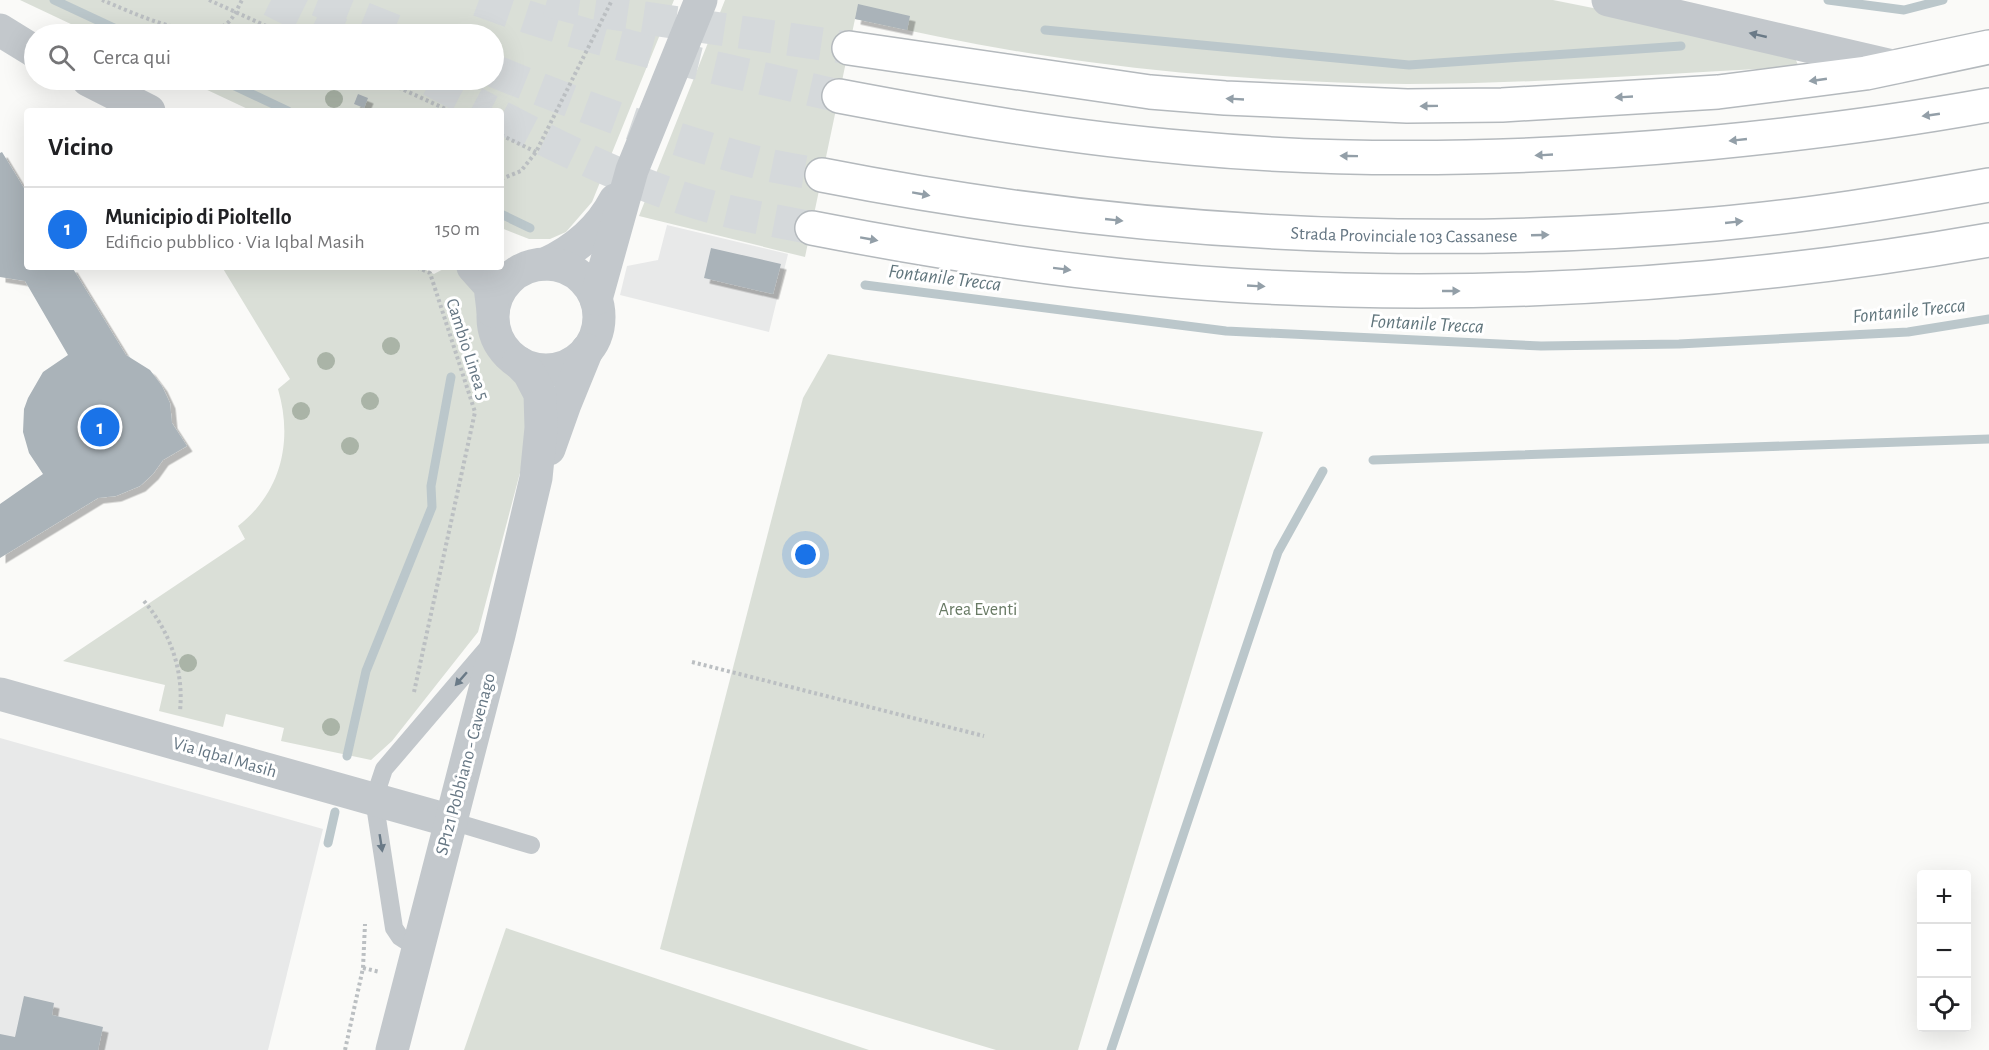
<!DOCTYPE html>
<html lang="it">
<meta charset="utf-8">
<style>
body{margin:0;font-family:"Alegreya Sans",sans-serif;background:#f6f6f6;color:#202124}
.controls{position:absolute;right:18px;bottom:18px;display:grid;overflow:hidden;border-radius:6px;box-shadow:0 6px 24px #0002}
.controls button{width:54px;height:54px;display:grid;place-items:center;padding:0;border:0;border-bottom:2px solid #e0e0e0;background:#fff;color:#202124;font:30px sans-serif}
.you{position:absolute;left:806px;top:555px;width:21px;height:21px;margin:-15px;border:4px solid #fff;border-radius:50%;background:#1a73e8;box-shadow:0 0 0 9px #1a73e833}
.badge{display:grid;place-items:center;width:39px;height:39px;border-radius:50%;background:#1a73e8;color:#fff;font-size:20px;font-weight:700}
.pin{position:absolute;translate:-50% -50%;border:3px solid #fff;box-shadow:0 2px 6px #0006}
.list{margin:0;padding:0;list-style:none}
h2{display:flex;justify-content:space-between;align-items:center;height:78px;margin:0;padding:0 24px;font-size:26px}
h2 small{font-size:20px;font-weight:400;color:#757577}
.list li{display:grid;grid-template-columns:39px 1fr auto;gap:18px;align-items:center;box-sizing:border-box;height:84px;padding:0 24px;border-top:2px solid #e0e0e0}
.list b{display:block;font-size:22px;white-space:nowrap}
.list p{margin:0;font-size:20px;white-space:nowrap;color:#757577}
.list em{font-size:20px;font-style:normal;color:#757577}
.icon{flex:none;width:33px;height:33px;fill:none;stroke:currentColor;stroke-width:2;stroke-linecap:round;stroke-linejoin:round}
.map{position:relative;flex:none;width:1989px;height:1050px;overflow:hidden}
.search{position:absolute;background:#fff;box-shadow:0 6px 24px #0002;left:24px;top:24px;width:480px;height:66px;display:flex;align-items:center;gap:15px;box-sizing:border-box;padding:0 21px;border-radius:33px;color:#757577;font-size:22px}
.panel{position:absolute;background:#fff;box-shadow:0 6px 24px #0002;left:24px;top:108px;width:480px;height:162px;border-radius:6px}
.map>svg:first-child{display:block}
.built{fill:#e8e9e9}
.green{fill:#dadfd7}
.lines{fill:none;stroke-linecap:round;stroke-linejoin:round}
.stream{stroke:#bbc7cb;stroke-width:9}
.building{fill:#aab3b9;filter:url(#shadow)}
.trunk-tunnel{stroke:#d5d9db;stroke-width:33;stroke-dasharray:33 16;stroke-linecap:butt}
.trunk-casing{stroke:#b4b9bd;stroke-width:36}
.path{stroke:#bbbfc2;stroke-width:4;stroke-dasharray:3 3;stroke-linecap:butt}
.service{stroke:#c3c8cc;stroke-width:18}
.minor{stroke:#c3c8cc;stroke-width:33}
.tertiary{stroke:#c3c8cc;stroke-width:33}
.trunk{stroke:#fff;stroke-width:33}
.tree{fill:#aab4a7}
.oneway{fill:#6a7a87}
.oneway2{fill:#939fa8}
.labels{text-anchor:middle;stroke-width:6;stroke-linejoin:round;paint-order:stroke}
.street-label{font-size:18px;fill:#657683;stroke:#fff}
.park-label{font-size:18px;fill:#687a64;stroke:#fff}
.water-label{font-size:20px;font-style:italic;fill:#60757c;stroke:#fff}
</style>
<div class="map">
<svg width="1989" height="1050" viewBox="0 0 1989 1050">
<defs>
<filter id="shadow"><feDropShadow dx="5.5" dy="5.5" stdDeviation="0" flood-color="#0004"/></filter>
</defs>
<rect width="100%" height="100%" fill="#fafaf8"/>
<g class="built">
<polygon points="667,225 788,254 769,332 620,295 627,266 658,260"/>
<polygon points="0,738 323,829 268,1050 0,1050"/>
</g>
<g class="green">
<polygon points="20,0 674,0 592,202 566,232 550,239 529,239 501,228 501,111 252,111 186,80 494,80 494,34 92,34"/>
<path d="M725,0H1553L1663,22L1795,58L1798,65L1796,67C1666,73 1536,84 1407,84C1300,83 1194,76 1089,62C1010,52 933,36 855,19L805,257L639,216Z"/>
<path d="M222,267H420L434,274C452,263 457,268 474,276C480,297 484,330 495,349C502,362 515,372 527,383L526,450L478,632L392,741L371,760L281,741L284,728L226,714L223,727L159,711L165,685L63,661L245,539L238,526C282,492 293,440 278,389L290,379Z"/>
<polygon points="828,354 1263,432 1078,1050 996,1050 660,949 803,398"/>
<polygon points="506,928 869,1050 464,1050"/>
</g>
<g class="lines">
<g class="stream">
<polyline points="54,0 127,34"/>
<polyline points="1828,0 1904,10 1943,0"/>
<polyline points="1045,30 1409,65 1681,46"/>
<polyline points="222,80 288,111"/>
<polyline points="501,214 530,228"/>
<polyline points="865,285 1226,331 1541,346 1679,344 1908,332 1989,319"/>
<polyline points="1373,460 1989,439"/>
<polyline points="347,756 366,671 432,507 431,486 451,377"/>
<polyline points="328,843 335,812"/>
<polyline points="1111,1050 1278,552 1323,471"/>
</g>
</g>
<g class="building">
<polygon points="858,4 910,16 907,30 855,19"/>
<polygon points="358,94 368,98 364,108 354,104"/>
<polygon points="2,152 27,193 27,267 72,267 126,355 150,370 162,386 170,403 172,423 187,446 163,460 153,474 140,486 116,496 98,498 0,558 0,504 43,474 29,453 23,432 24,409 28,398 43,372 68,355 25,281 0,277 0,153"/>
<polygon points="711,248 781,264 773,294 704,278"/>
<polygon points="24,996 54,1003 52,1015 103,1027 98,1050 0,1050 0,1034 15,1037"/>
</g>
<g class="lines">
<g class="trunk-tunnel">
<polyline points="271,0 340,34"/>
<polyline points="318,0 403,34"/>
<path d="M479,0C595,43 718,68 839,96"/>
<polyline points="547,0 577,8 849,48"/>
<path d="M494,71C581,106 668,139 759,163C780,168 801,171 822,175"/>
<polyline points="431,80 490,111"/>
<path d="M501,117C564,150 626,181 695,202C733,214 772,220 812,228"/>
</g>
<defs>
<g id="trunk">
<polyline points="849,48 1150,92 1225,98 1407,106 1502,105 1718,92 1866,73 1989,47"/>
<path d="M839,96C955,118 1071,138 1190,148C1362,164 1534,159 1707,143C1801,134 1895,122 1989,105"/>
<path id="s1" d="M822,175C1117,233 1416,251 1715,224C1807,216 1898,201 1989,185"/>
<path d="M812,228C950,255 1089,276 1230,285C1484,301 1738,284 1989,240"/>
</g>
</defs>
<use href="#trunk" class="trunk-casing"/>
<g class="path">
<path d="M102,0C132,12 191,42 223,26C233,21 237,9 242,0"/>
<polyline points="209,0 284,34"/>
<polyline points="382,80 450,111"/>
<polyline points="501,135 536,152"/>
<polyline points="501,179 521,171 536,152 612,0"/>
<path d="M144,601C170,632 184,670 180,711"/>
<polyline points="692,662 984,736"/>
<polyline points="414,692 475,412 430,273 416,267"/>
<polyline points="363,968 380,972"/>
<polyline points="345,1050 363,968 365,924"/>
</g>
<g class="service">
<polyline points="451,821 531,845"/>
<polyline points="417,948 400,937 394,928 374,799 384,769 490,645"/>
</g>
<polyline class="minor" points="0,694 451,821"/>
<g class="tertiary">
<polyline points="1608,0 1897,67"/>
<polyline points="0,30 34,51"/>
<polyline points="88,80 149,111"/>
<path d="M545,264C575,250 600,229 615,200"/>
<circle cx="546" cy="317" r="53"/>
<polyline points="473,267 490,286 493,311"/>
<polyline points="596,299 632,170 701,0"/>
<polyline points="549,449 565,404 587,350"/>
<polyline points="392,1050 499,635 536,478 541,428 540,394 529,373 518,362"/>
</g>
<use href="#trunk" class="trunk"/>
</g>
<g class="tree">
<circle cx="334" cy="99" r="9"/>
<circle cx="391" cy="346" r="9"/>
<circle cx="326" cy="361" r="9"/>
<circle cx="370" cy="401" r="9"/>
<circle cx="301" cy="411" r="9"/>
<circle cx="350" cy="446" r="9"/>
<circle cx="188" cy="663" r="9"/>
<circle cx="331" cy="727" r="9"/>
</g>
<defs><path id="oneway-solid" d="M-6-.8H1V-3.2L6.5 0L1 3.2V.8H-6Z" transform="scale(1.5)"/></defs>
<g class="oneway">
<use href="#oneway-solid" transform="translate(1758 35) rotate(-167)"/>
<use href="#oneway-solid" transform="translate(461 679) rotate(131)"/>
<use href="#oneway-solid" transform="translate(381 843) rotate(81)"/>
</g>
<g class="oneway2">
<use href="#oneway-solid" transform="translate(1818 80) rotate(172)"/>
<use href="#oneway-solid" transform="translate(1624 97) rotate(177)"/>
<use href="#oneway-solid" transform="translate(1235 99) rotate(-177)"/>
<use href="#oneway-solid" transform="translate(1429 106) rotate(179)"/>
<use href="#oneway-solid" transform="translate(1931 115) rotate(172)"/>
<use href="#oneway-solid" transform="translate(1738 140) rotate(174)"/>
<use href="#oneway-solid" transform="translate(1544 155) rotate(177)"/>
<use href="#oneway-solid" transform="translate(1349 156) rotate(-179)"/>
<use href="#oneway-solid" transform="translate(921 194) rotate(10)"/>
<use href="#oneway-solid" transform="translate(1114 220) rotate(6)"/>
<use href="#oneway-solid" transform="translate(1734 222) rotate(-6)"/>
<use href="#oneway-solid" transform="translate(1540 235) rotate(-2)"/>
<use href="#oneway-solid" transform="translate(869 239) rotate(10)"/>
<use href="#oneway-solid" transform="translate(1062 269) rotate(7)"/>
<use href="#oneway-solid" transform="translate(1256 286) rotate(3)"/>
<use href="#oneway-solid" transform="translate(1451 291)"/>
</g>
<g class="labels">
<g class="street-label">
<text dy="6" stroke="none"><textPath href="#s1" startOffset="586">Strada Provinciale 103 Cassanese</textPath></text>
<text transform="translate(468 349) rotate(72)" y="6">Cambio Linea 5</text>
<text transform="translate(225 757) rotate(16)" y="6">Via Iqbal Masih</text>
<text transform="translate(465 764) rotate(-75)" y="6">SP121 Pobbiano - Cavenago</text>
</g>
<g class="park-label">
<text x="978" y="615">Area Eventi</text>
</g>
<g class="water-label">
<text transform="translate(945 277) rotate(7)" y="7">Fontanile Trecca</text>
<text transform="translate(1909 310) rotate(-6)" y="7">Fontanile Trecca</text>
<text transform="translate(1427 323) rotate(3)" y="7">Fontanile Trecca</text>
</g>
</g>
</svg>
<div class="controls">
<button>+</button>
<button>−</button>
<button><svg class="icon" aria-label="locate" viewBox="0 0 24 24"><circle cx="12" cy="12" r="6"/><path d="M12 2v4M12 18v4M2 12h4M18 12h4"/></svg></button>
</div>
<div class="you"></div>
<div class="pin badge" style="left:100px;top:427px">1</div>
<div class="search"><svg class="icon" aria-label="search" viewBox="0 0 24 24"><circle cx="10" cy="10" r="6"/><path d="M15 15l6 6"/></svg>Cerca qui</div>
<section class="panel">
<h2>Vicino<small></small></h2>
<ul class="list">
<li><span class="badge">1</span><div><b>Municipio di Pioltello</b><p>Edificio pubblico · Via Iqbal Masih</p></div><em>150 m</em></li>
</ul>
</section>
</div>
